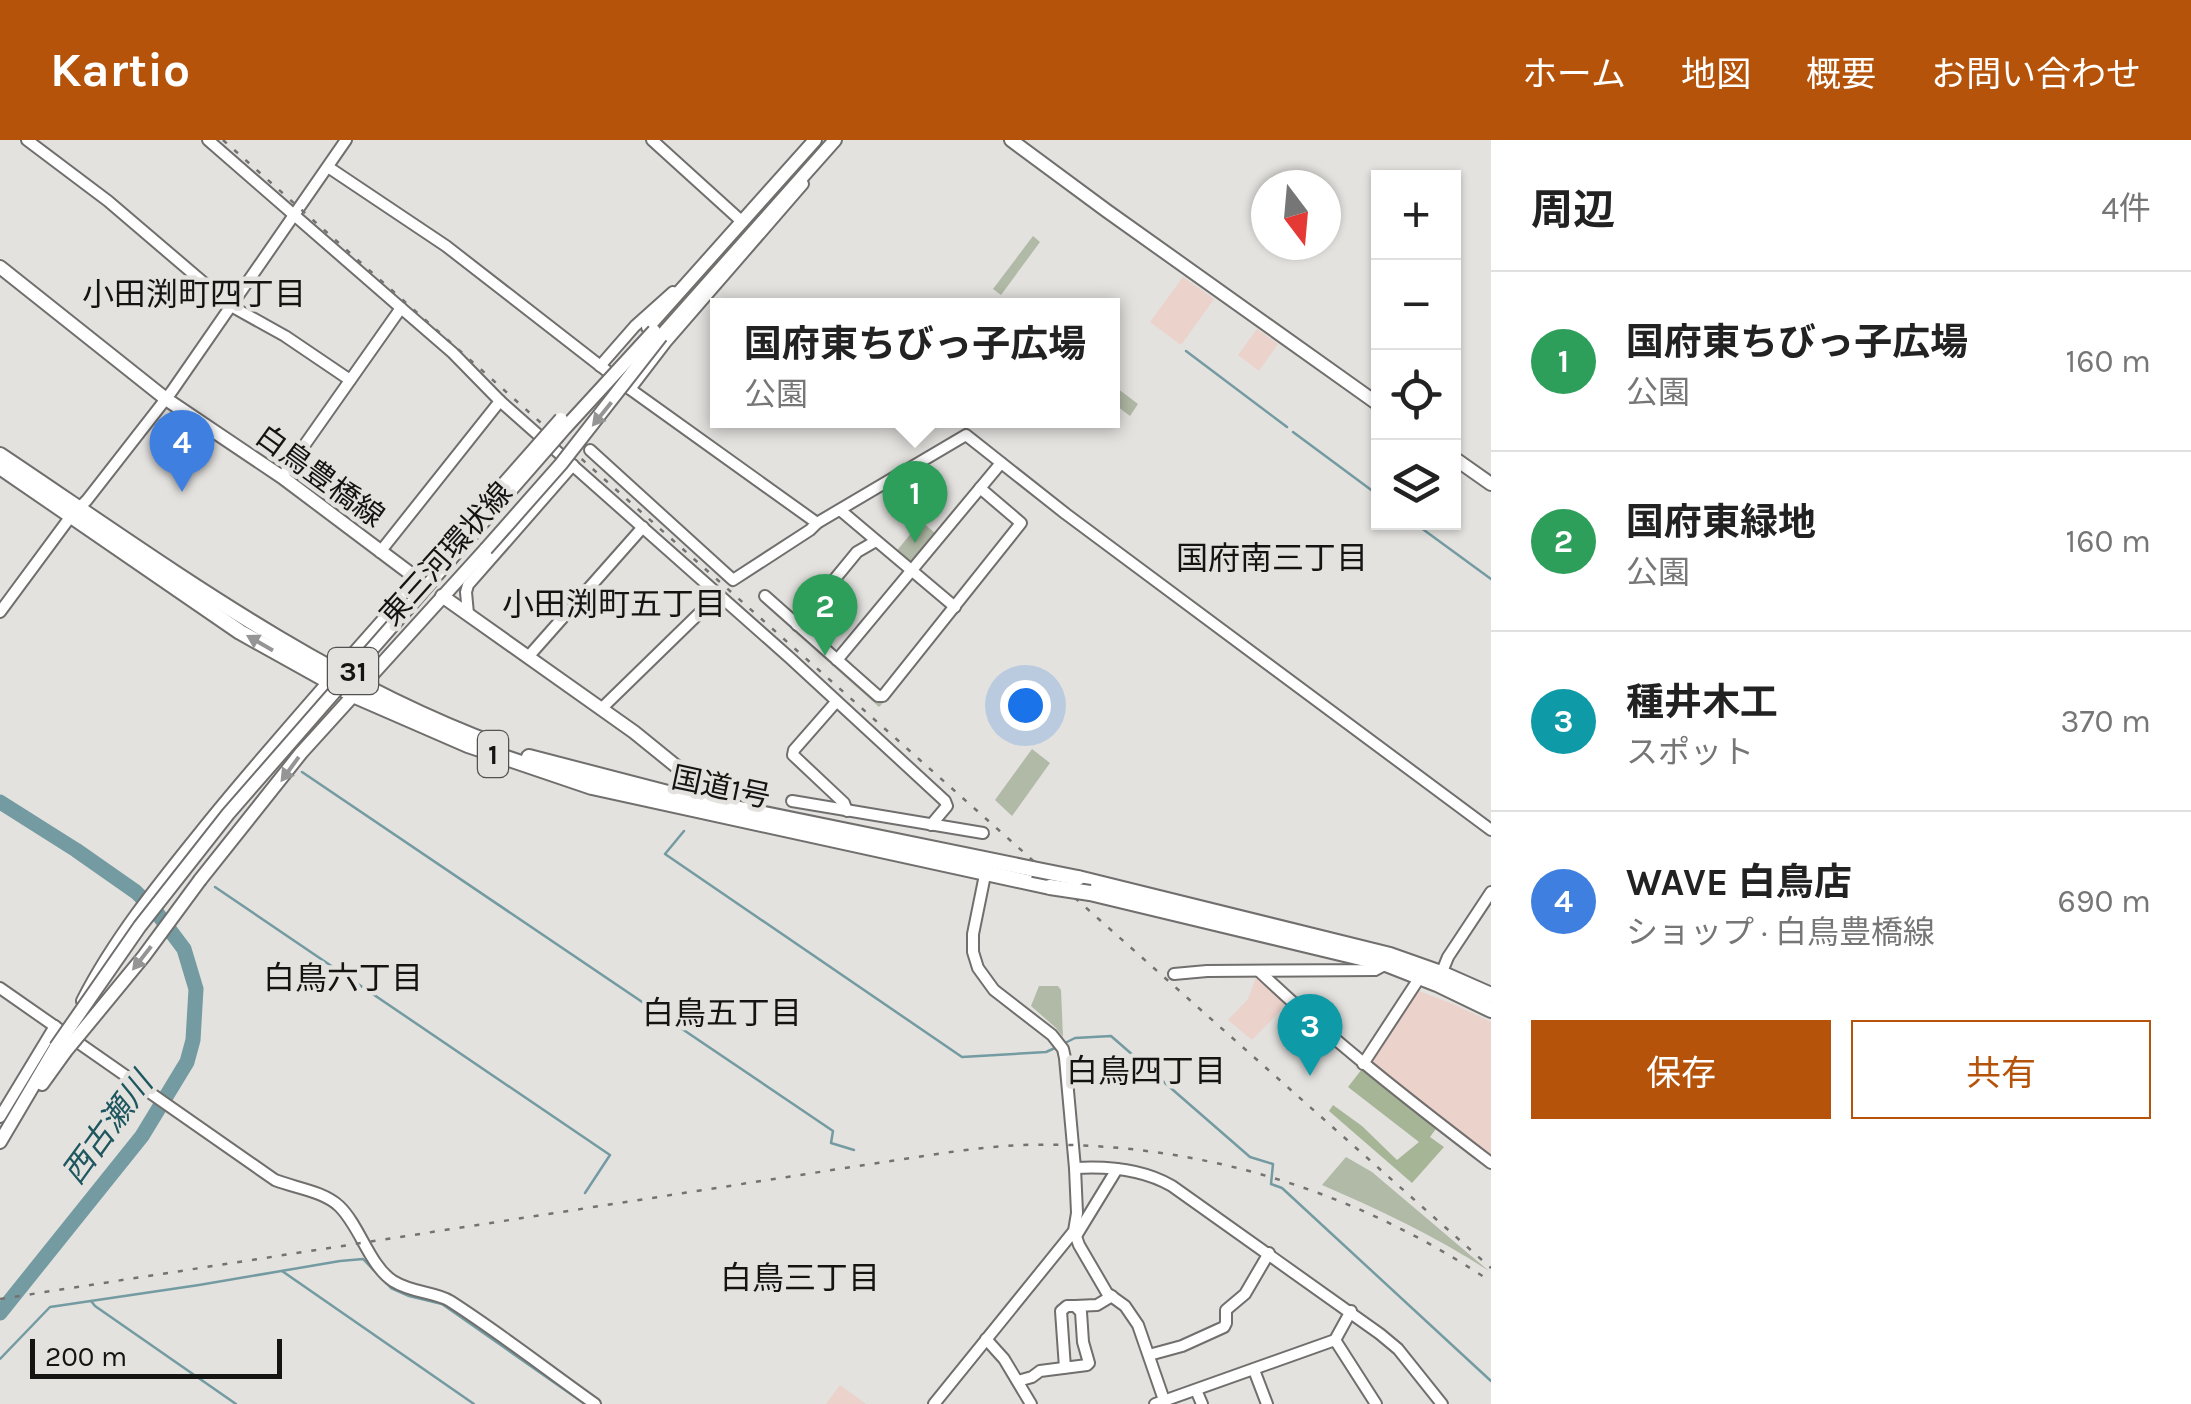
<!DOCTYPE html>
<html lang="ja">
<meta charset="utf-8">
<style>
body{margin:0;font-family:Karla,"Noto Sans JP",sans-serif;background:#f2f2f2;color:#222}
.controls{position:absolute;right:30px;top:30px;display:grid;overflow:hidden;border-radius:0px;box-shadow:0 2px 8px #0004}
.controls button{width:90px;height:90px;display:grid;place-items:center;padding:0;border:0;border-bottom:2px solid #e0e0e0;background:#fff;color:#222;font:50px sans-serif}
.compass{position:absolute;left:1251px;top:30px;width:90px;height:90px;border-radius:50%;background:#fff;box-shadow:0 2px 8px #0004;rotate:164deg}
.scale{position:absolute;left:30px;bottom:25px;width:252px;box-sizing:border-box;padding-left:10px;border:5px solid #141413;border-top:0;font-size:28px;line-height:35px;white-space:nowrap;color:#141413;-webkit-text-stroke:8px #e3e2df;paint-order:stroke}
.you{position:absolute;left:1025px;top:565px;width:35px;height:35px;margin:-25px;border:8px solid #fff;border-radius:50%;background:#1a73e8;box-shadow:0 0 0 15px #1a73e833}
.badge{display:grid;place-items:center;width:65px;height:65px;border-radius:50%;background:#b45309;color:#fff;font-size:32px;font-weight:700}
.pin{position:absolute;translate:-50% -82px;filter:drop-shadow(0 2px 5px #0008)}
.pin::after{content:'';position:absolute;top:52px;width:35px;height:30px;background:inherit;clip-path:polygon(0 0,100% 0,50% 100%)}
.popup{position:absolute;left:710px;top:158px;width:410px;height:130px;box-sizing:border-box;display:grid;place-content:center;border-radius:0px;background:#fff;filter:drop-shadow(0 2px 8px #0005);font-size:32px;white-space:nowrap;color:#767676}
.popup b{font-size:38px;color:#222}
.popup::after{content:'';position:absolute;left:50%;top:100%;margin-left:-20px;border:20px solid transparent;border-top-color:#fff}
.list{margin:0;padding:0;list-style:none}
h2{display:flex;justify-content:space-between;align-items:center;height:130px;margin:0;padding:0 40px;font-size:42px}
h2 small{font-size:32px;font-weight:400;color:#767676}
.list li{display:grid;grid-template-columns:65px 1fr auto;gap:30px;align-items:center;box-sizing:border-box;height:180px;padding:0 40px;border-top:2px solid #e0e0e0}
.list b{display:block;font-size:38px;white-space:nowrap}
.list p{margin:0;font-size:32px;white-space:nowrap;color:#767676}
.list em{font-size:32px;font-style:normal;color:#767676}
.actions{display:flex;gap:20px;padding:30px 40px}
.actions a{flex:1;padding:22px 0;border:2px solid #b45309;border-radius:0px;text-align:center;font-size:35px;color:#b45309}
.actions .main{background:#b45309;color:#fff}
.icon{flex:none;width:55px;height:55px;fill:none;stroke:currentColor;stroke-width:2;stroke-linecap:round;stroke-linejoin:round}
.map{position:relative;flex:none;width:1491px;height:1264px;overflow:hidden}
header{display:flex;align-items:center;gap:60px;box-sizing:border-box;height:140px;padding:0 50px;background:#b45309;color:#fff}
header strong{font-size:48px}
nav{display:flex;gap:55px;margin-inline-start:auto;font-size:35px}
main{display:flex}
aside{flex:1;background:#fff}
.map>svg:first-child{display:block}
.industrial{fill:#ebd2cb}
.green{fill:#b1baa6}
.forest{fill:#a7b597}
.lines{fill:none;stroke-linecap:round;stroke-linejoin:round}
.stream{stroke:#739ba1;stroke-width:2.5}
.river{stroke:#739ba1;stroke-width:15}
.minor-casing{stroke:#716f6d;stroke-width:14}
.major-casing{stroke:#716f6d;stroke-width:16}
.highway-casing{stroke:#716f6d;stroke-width:18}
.minor{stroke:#fff;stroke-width:10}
.major{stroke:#fff;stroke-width:12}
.highway{stroke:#fff;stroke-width:14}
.rail{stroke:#747371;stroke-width:2.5;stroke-dasharray:5 10;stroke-linecap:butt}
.major-bridge-casing{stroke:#716f6d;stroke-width:16;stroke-linecap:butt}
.highway-bridge-casing{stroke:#716f6d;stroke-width:18;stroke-linecap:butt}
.major-bridge{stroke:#fff;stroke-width:12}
.highway-bridge{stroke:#fff;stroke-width:14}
.oneway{fill:#959595}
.labels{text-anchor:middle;stroke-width:9;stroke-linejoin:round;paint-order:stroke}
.shield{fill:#e3e2df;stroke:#525250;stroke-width:2.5}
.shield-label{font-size:28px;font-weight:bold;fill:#141413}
.street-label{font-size:30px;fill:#141413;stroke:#e3e2df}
.neighbourhood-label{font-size:32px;fill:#141413;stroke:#e3e2df}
.water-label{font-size:32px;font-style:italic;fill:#1e575f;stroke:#e3e2df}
</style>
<header>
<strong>Kartio</strong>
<nav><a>ホーム</a><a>地図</a><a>概要</a><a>お問い合わせ</a></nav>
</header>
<main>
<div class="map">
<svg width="1491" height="1264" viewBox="0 0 1491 1264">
<rect width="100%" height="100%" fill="#e3e2df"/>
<g class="industrial">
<polygon points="1183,137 1214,159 1181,205 1150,182"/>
<polygon points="1257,189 1278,204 1259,231 1238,215"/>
<polygon points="1257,835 1289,862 1252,900 1228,880 1248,859"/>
<polygon points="1416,850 1453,864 1491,882 1491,1018 1367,925"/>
<polygon points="840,1245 866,1264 826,1264"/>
</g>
<g class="green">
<polygon points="1033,96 1040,102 1001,155 993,149"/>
<polygon points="1113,245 1138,264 1130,276 1113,263"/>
<polygon points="921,381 936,394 910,426 895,413"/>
<polygon points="771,464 883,563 879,567 768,468"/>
<polygon points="1032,609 1050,623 1012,676 995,660"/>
<polygon points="1039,846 1058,846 1061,850 1063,897 1056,888 1031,866"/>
<path d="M1346,1017L1372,1032L1489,1131C1435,1096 1380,1070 1322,1045Z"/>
</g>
<polygon class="forest" points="1362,929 1438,986 1430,997 1444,1007 1412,1043 1329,971 1333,965 1362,986 1397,1020 1419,1002 1348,947"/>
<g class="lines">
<g class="stream">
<polyline points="1186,211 1287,287"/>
<polyline points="1293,292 1378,355"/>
<polyline points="1413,382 1491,439"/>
<polyline points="302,632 833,991 831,1003 854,1010"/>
<polyline points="684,691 665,714 962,917 1046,912 1055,908"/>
<polyline points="215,747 610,1015 585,1053"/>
<polyline points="1063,904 1075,898 1111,896 1250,1017 1273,1024 1271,1044 1282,1048 1491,1241"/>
<polyline points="282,1131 474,1264"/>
<polyline points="91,1161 95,1166 236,1264"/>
<polyline points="0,1219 50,1167 199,1145 340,1121 363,1119 391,1148 409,1156 442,1164 585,1264"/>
</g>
<polyline class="river" points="0,662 76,710 136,752 157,773 184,809 196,849 193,900 187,922 142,996 0,1173"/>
<defs>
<g id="minor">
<polyline points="27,0 108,61 231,166 285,196 350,240"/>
<polyline points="208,0 401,168"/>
<polyline points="652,0 738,78"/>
<polyline points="328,27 446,106 630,249 817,383"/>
<polyline points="600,226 635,186 673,152"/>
<polyline points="630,249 666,202 803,44"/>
<polyline points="590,310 733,440 810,390 817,383 966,295 1066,374 1491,690"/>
<polyline points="282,337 401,168 453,213 500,261"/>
<polyline points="840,370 955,467"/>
<polyline points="380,412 500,261 790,518 945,661 947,666 931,685"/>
<polyline points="765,456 878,556 883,556 1021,383 980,348"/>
<polyline points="0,472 71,376 87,360 172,251 346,0"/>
<polyline points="468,474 466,452 468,445 573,325"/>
<polyline points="797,485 857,412 876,401"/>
<polyline points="528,517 643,387"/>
<polyline points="837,520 1001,323"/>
<polyline points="836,562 794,610 793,615 844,663 847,671"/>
<polyline points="601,569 718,455"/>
<polyline points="792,661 983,693"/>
<path d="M1260,832C1333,901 1411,962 1491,1023"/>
<polyline points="1174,834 1207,831 1375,830 1386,824"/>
<polyline points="1439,839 1448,817 1491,752"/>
<path d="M0,848L275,1040C295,1048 323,1051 339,1066C360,1086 369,1125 393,1141C412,1153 435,1152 450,1161C500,1193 547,1230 595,1264"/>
<polyline points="1363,924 1420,837"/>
<polyline points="0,977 55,886"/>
<path d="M1075,1028C1108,1026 1143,1029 1172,1046L1380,1194L1398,1209L1442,1264"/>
<polyline points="1074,1091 1079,1105 1107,1153 1125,1166 1138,1185 1164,1260"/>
<polyline points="1076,1096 1117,1029"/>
<polyline points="1075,1166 1097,1165 1112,1156"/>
<polyline points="986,1199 1004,1219 1031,1264"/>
<polyline points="1335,1200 1376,1264"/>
<polyline points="1149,1215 1182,1206 1224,1187 1226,1183 1226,1170 1245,1154 1269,1113"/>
<polyline points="1254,1230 1267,1264"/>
<polyline points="1018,1241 1032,1237 1040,1231 1087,1225 1089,1223 1083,1202 1081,1172 1075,1166 1067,1166 1061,1171 1065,1228"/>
<polyline points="1196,1250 1202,1264"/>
<polyline points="934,1264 1074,1091 1077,1073 1075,1028 1065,918 1063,909 1052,895 994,850 978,828 973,812 973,794 986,730"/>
<polyline points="1155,1264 1335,1200 1351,1171"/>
</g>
<g id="major">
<polyline points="1011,0 1107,71 1378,264"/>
<polyline points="0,127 166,259 282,337 419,440"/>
<polyline points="648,187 815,0"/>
<polyline points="661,196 835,0"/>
<polyline points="1454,318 1491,344"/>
<polyline points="442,456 634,592 687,635 694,647 688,666"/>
<polyline points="200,740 301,613 486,409"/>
<path d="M83,861C116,796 165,737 211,680C292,581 379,486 463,390"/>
<polyline points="42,944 65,912"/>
<polyline points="0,1002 56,907"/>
</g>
<g id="highway">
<path d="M0,315C160,422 317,539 499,606"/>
<polyline points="0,327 240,492 353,555 468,605 592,647 1050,747"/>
<polyline points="529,617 691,659 1033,729"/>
<polyline points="1078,738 1390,815 1441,833 1491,855"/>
<polyline points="1090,753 1386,824 1437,844 1491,870"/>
</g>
</defs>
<use href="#minor" class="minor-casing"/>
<use href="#major" class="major-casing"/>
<use href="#highway" class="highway-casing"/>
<use href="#minor" class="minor"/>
<use href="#major" class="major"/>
<use href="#highway" class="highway"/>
<g class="rail">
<polyline points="223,0 1491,1128"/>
<path d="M0,1159L871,1024C921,1017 972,1007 1023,1005C1189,1000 1349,1047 1487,1139"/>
</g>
<defs>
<g id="major-bridge">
<polyline points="463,390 561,279"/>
<polyline points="486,409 561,324 661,196"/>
<polyline points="56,907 140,786 228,674 564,289 654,191"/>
<polyline points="65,912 144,816 200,740"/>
</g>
<g id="highway-bridge">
<polyline points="1033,729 1078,738"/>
<polyline points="1050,747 1090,753"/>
</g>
</defs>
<use href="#major-bridge" class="major-bridge-casing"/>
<use href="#highway-bridge" class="highway-bridge-casing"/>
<use href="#major-bridge" class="major-bridge"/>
<use href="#highway-bridge" class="highway-bridge"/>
</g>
<defs><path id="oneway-solid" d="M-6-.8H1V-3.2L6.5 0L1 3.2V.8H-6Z" transform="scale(2.5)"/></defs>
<g class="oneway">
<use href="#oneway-solid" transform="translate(602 274) rotate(129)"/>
<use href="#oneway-solid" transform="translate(260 503) rotate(-150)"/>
<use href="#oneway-solid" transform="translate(290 629) rotate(126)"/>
<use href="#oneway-solid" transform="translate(142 818) rotate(128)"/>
</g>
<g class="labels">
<g class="shield">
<rect x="328" y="508" width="50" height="46" rx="8"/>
<rect x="478" y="591" width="30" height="46" rx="8"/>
</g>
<g class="shield-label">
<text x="353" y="541">31</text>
<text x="493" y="624">1</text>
</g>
<g class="street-label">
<text transform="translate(320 336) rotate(36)" y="10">白鳥豊橋線</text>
<text transform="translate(446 414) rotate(-48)" y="10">東三河環状線</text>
<text transform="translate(721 647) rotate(12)" y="10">国道1号</text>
</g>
<g class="neighbourhood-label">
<text x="194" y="165">小田渕町四丁目</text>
<text x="1272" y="429">国府南三丁目</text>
<text x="614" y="475">小田渕町五丁目</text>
<text x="343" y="849">白鳥六丁目</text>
<text x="722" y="884">白鳥五丁目</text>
<text x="1146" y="942">白鳥四丁目</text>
<text x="800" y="1149">白鳥三丁目</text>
</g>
<g class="water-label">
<text transform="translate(107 988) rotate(-54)" y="11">西古瀬川</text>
</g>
</g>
</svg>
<div class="controls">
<button>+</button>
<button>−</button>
<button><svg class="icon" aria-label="locate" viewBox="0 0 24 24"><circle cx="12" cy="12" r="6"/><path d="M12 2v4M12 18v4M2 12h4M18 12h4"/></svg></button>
<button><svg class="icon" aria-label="layers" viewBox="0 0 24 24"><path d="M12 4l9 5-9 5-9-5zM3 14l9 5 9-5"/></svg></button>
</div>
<svg class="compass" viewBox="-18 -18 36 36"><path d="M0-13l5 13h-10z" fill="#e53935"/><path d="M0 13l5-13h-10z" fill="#767676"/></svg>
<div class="scale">200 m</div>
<div class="you"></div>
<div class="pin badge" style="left:915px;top:403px;background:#2e9e5b">1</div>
<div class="popup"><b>国府東ちびっ子広場</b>公園</div>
<div class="pin badge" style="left:825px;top:516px;background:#2e9e5b">2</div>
<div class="pin badge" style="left:1310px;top:936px;background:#0f9aa8">3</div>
<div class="pin badge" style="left:182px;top:352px;background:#3f7fe0">4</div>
</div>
<aside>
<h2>周辺<small>4件</small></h2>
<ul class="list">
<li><span class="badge" style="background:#2e9e5b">1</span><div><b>国府東ちびっ子広場</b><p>公園</p></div><em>160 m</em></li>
<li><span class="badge" style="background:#2e9e5b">2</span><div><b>国府東緑地</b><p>公園</p></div><em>160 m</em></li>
<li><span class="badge" style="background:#0f9aa8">3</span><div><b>種井木工</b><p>スポット</p></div><em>370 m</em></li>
<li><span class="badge" style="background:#3f7fe0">4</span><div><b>WAVE 白鳥店</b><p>ショップ · 白鳥豊橋線</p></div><em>690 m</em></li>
</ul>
<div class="actions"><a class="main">保存</a><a>共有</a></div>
</aside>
</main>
